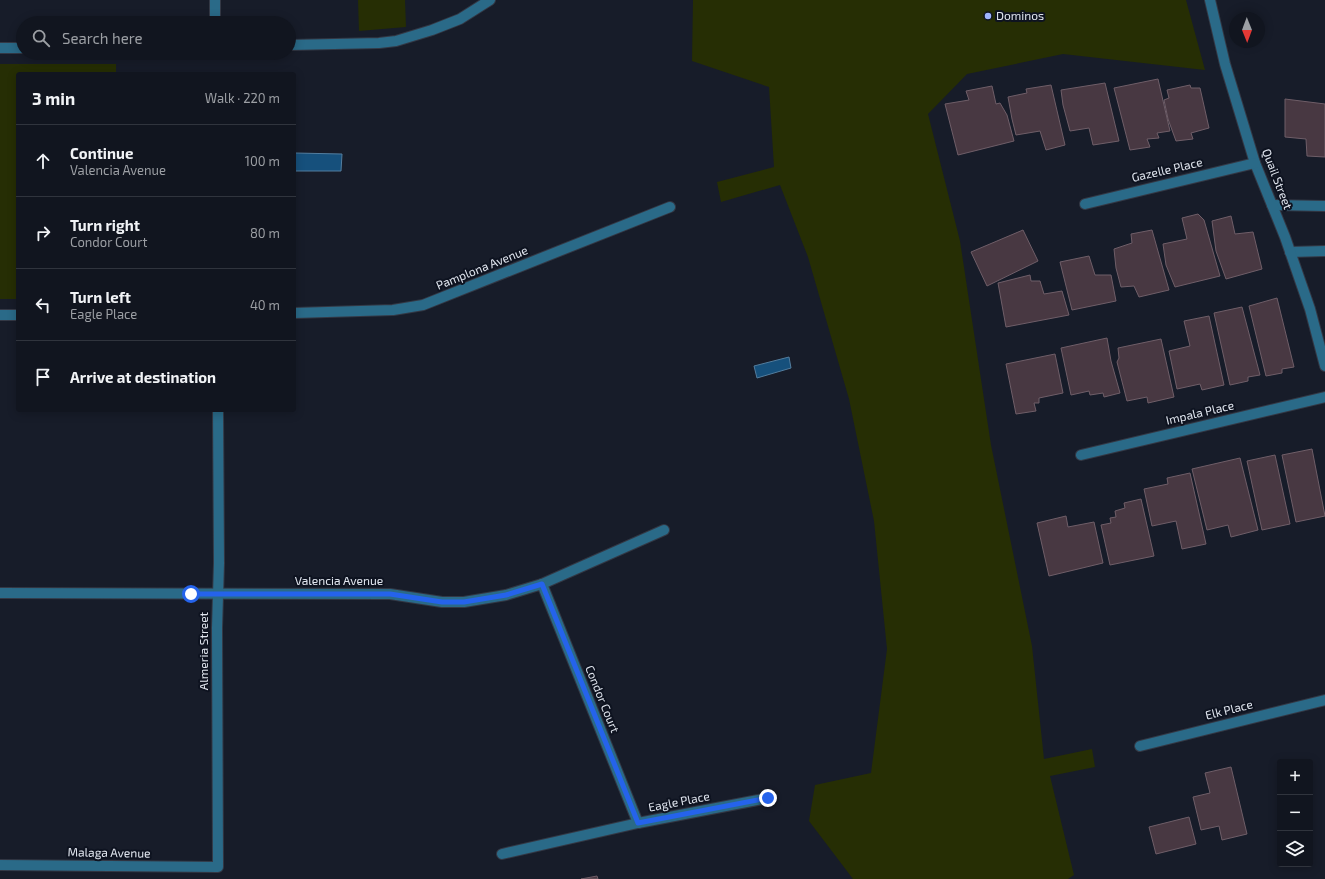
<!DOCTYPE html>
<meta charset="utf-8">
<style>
body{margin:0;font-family:"Exo 2",sans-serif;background:#1e222c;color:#f1f3f6}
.controls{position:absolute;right:12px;bottom:12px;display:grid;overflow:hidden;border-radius:4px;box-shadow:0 2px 10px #0003}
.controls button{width:36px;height:36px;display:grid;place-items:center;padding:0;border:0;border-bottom:1px solid #30343d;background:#11151f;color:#f1f3f6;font:20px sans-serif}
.compass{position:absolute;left:1229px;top:12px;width:36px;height:36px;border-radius:50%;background:#11151f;box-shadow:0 2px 10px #0003;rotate:179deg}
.stop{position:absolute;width:12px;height:12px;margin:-9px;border:3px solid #2563eb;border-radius:50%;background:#fff}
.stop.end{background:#2563eb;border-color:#fff;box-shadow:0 1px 4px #0008}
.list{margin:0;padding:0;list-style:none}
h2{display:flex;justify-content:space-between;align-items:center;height:52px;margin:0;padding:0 16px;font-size:17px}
h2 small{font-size:13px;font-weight:400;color:#9c9fa4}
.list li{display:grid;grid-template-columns:26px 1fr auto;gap:12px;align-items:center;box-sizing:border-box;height:72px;padding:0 16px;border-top:1px solid #30343d}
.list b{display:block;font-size:15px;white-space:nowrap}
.list p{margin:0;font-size:13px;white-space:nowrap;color:#9c9fa4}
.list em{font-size:13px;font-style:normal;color:#9c9fa4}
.icon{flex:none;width:22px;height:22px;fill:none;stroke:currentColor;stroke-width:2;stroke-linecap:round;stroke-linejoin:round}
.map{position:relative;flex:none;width:1325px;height:879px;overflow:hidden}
.search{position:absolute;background:#11151f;box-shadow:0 2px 10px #0003;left:16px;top:16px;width:280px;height:44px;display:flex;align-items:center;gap:10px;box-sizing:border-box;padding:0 14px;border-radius:22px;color:#9c9fa4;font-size:15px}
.panel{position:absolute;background:#11151f;box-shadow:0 2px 10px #0003;left:16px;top:72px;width:280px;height:340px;border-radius:4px}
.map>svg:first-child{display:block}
.green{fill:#262e04}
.water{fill:#16507c;stroke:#537d9e}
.building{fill:#483842;stroke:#6f5e68}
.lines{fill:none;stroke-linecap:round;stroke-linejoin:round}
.lane-casing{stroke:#333845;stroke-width:12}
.street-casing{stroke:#333845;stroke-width:12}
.lane{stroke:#2a6a88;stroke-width:10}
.street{stroke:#2a6a88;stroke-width:10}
.route{stroke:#2563eb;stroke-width:5}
.poi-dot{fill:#9eb4fd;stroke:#0e1320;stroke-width:1.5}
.labels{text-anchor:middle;stroke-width:4;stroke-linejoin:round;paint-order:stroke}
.poi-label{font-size:12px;fill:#e1e6ef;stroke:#0e1320;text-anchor:start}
.street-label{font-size:12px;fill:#e1e6ef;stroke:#0e1320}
</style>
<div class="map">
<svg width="1325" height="879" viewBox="0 0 1325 879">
<rect width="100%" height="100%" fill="#171c29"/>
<g class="green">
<polygon points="358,0 405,0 406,27 359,31"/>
<polygon points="693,0 1186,0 1205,70 1063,54 967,74 928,114 960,241 991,445 1032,646 1044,759 1092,749 1095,767 1050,776 1074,875 1068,879 853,879 809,821 815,785 871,773 887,649 874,521 849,399 808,257 780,185 721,202 717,182 774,167 769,87 692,61"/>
<polygon points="0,64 116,64 116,74 18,74 18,299 0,299"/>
</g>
<g class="water">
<polygon points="295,153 342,154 341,171 295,171"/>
<polygon points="789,357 791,368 757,378 754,366"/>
</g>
<g class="building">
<polygon points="1158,79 1170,131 1157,133 1159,138 1147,139 1150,147 1130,150 1114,88"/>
<polygon points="1105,83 1119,141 1093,145 1089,128 1070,131 1063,105 1061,90"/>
<polygon points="1051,85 1065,145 1046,150 1040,131 1016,135 1012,119 1008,97 1027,93 1026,89"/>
<polygon points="1190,85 1191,88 1200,88 1209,128 1191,133 1193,139 1176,141 1168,119 1164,100 1169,98 1167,90"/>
<polygon points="992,86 996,104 1000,103 1007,115 1014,141 958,155 945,104 969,100 966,91"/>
<polygon points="1285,99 1325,104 1325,157 1307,156 1306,139 1285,137"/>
<polygon points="1198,214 1204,220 1220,276 1175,287 1166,265 1163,244 1187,239 1182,218"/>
<polygon points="1231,216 1235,234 1253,232 1262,269 1226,279 1216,251 1212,221"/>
<polygon points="1023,230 1038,261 987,286 971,252"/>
<polygon points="1152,230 1169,290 1139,297 1134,286 1121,287 1116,268 1114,249 1132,243 1131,234"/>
<polygon points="1089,256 1095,275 1111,275 1116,301 1072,310 1060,262"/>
<polygon points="1030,275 1031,281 1040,281 1044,294 1062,291 1069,315 1006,327 998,283"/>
<polygon points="1277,298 1294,367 1282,369 1282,373 1266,376 1249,306"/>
<polygon points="1242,307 1260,375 1248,377 1248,381 1230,385 1214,313"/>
<polygon points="1209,316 1224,385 1202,390 1200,384 1177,389 1169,351 1190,346 1184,321"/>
<polygon points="1107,338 1111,361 1120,393 1104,397 1103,393 1090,395 1089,391 1071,395 1061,348"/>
<polygon points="1161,339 1174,397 1148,403 1147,397 1127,401 1117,362 1119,358 1118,348"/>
<polygon points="1055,354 1063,393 1039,398 1039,403 1034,403 1036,411 1016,414 1006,364"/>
<polygon points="1312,449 1325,516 1296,522 1282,455"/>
<polygon points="1275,455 1290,524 1262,530 1247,461"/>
<polygon points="1240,458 1258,530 1231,537 1228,525 1207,530 1192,469"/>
<polygon points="1190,473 1206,544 1182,549 1176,521 1152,526 1144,489 1168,484 1167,478"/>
<polygon points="1141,499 1154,556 1110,565 1101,525 1111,523 1110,518 1116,517 1115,511 1125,508 1124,503"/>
<polygon points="1066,516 1068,527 1094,522 1103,563 1049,576 1037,523"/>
<polygon points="1231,767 1247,834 1222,840 1219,826 1201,830 1193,797 1210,793 1205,773"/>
<polygon points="1189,817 1196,844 1156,854 1149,827"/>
<polygon points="597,876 598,879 581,879"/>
</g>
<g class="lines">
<defs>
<g id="lane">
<polyline points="1272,205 1325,206"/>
<polyline points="1290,252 1325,251"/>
</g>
<g id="street">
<polyline points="215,0 215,23"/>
<polyline points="1210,0 1225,64 1255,163 1285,237 1310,309 1325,366"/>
<polyline points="289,45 379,43 396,41 432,30 460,19 490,0"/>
<polyline points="0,48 23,48"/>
<polyline points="1085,204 1255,163"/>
<polyline points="294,313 393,310 423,305 670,207"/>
<polyline points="0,315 18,315"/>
<polyline points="1081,455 1325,397"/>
<polyline points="542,584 638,823"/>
<polyline points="0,593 390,594 442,602 464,602 506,595 542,584 664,530"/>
<polyline points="1140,746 1325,700"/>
<polyline points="502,854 638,823 768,798"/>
<polyline points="0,865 218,867 217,628 219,563 218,410"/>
</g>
</defs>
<use href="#lane" class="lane-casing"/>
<use href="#street" class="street-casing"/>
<use href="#lane" class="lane"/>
<use href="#street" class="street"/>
</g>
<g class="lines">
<polyline class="route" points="191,594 390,594 442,602 464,602 506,595 542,584 638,823 768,798"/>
</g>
<circle class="poi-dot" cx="988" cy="16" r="4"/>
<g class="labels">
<g class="poi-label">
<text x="996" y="20">Dominos</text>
</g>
<g class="street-label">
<text transform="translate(1167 170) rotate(-13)" y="4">Gazelle Place</text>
<text transform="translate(1277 179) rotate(69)" y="4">Quail Street</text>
<text transform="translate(482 268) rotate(-22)" y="4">Pamplona Avenue</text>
<text transform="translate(1200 413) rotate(-13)" y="4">Impala Place</text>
<text x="339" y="585">Valencia Avenue</text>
<text transform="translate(204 651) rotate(-90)" y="4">Almeria Street</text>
<text transform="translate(602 699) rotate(68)" y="4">Condor Court</text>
<text transform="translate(1229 710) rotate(-14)" y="4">Elk Place</text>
<text transform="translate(679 802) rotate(-11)" y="4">Eagle Place</text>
<text transform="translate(109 853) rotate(1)" y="4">Malaga Avenue</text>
</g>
</g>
</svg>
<div class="controls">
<button>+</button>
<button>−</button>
<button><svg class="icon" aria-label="layers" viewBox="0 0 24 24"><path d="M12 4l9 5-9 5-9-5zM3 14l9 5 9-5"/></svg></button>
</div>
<svg class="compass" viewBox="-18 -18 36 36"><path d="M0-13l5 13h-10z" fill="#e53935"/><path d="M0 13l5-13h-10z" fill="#9c9fa4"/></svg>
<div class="stop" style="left:191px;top:594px"></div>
<div class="stop end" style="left:768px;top:798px"></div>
<div class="search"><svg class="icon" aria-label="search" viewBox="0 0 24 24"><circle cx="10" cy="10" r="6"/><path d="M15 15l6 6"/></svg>Search here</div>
<section class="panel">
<h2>3 min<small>Walk · 220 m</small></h2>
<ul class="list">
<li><svg class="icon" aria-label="ahead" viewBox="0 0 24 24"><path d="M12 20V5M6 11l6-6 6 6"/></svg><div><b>Continue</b><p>Valencia Avenue</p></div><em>100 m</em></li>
<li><svg class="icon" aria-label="right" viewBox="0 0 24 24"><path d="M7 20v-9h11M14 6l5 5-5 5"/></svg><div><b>Turn right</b><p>Condor Court</p></div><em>80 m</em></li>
<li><svg class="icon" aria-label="left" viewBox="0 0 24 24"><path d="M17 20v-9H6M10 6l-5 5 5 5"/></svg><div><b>Turn left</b><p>Eagle Place</p></div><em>40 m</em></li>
<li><svg class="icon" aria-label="arrive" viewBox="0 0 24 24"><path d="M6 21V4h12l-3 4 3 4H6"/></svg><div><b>Arrive at destination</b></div></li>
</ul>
</section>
</div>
